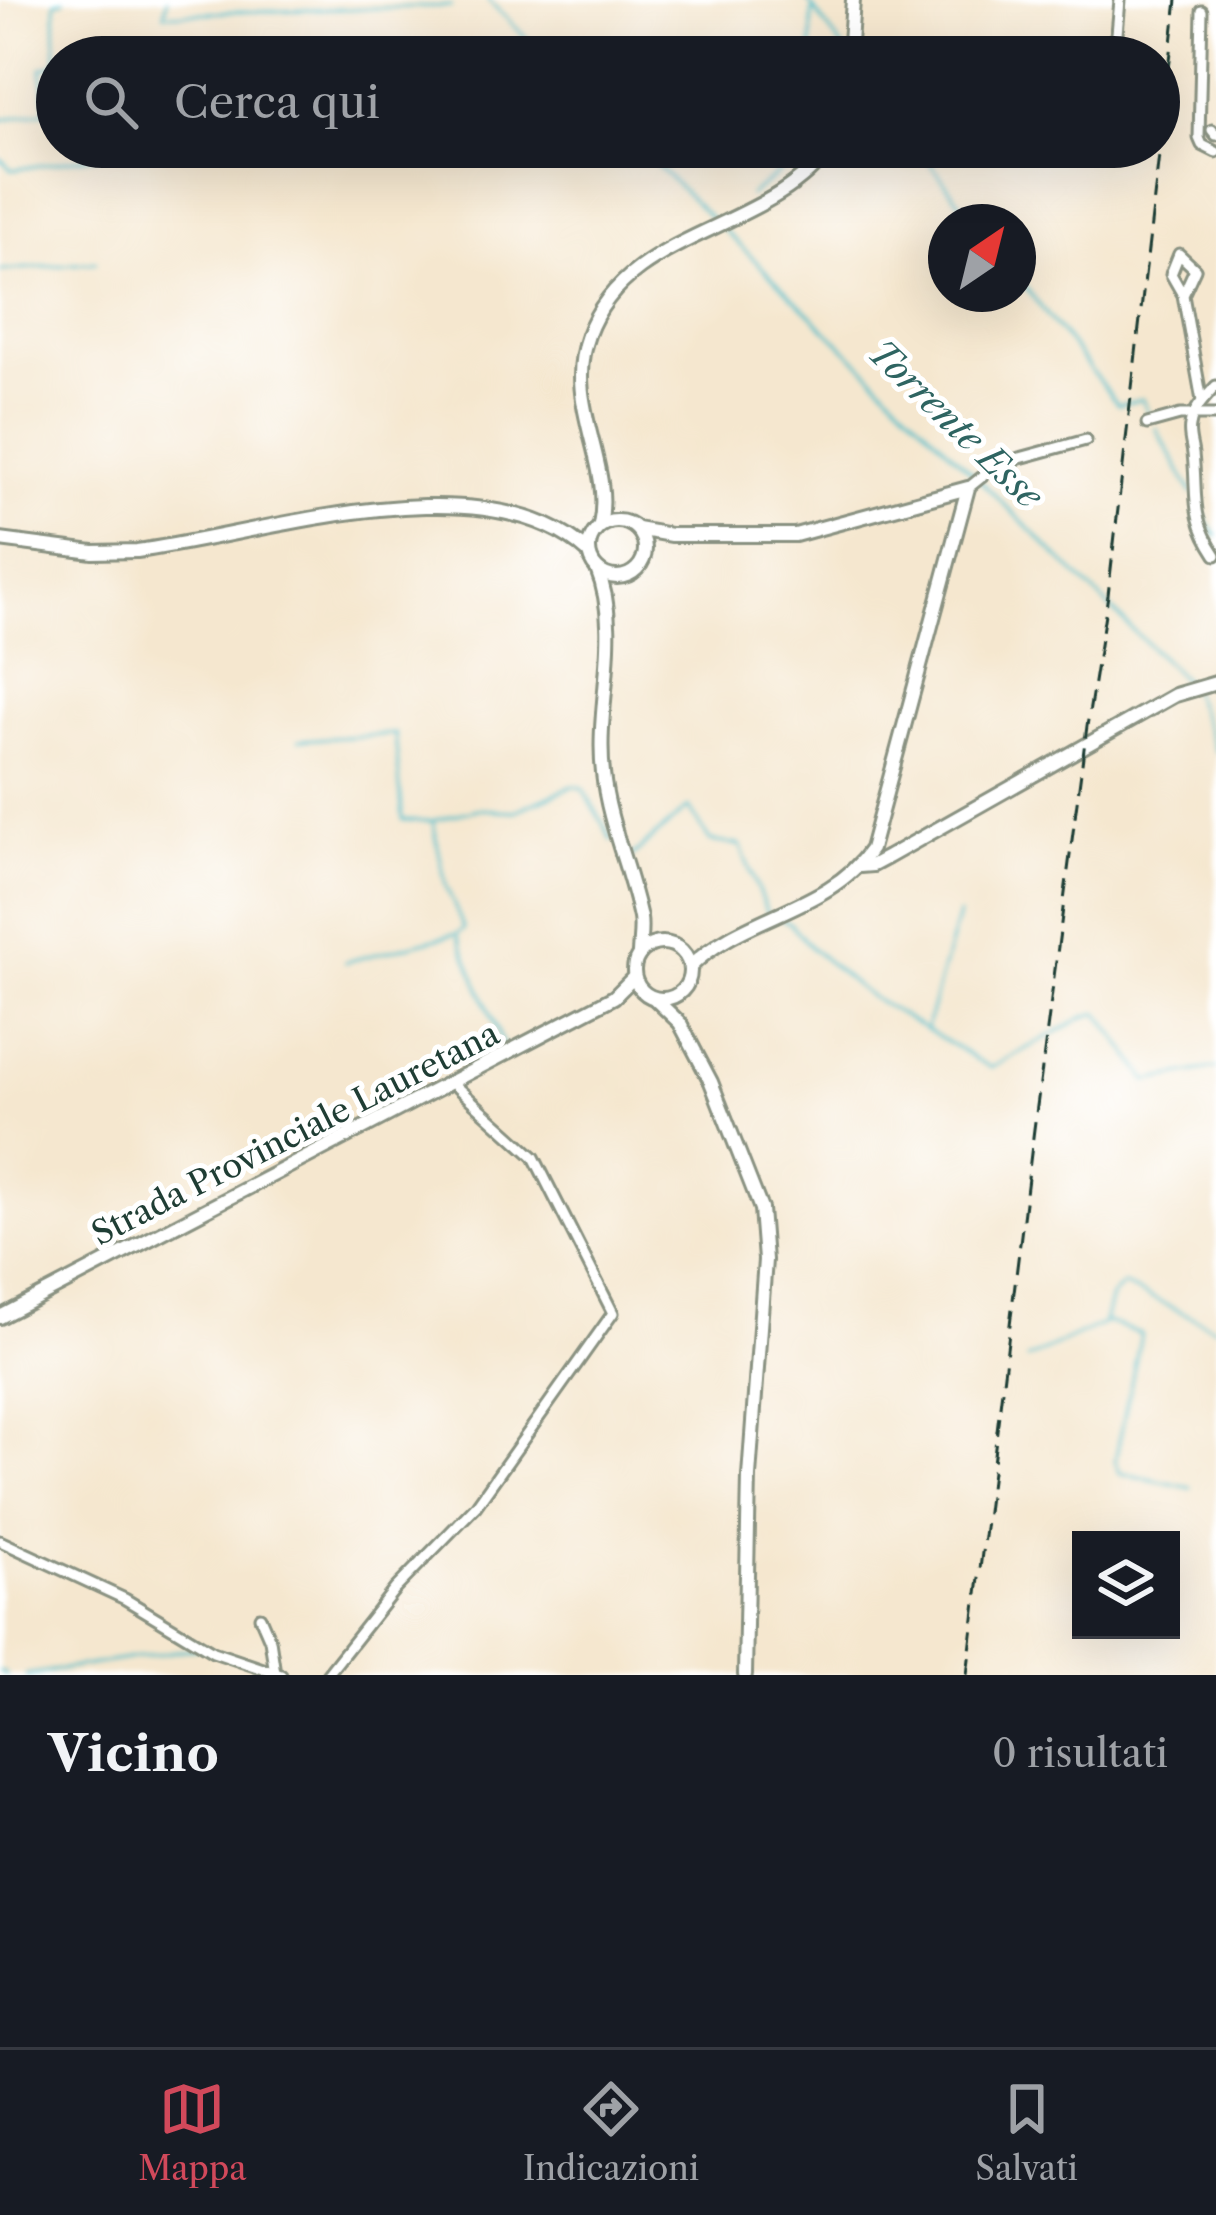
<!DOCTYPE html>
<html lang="it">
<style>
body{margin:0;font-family:"Libre Caslon Text",serif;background:#20242c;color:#f1f3f6}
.controls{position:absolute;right:36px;bottom:36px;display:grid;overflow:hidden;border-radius:0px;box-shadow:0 12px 48px #0002}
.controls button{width:108px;height:108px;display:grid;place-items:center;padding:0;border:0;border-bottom:3px solid #363941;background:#171b24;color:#f1f3f6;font:60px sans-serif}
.compass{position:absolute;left:928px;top:204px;width:108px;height:108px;border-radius:50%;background:#171b24;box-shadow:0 12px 48px #0002;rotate:35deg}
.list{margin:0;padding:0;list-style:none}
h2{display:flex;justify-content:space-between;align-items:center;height:156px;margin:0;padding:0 48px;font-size:51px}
h2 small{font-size:39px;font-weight:400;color:#9ea1a6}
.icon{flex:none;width:66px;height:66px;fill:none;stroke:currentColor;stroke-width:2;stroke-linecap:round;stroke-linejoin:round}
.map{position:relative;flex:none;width:1216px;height:1675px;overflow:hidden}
.search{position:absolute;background:#171b24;box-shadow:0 12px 48px #0002;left:36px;right:36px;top:36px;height:132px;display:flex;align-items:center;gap:30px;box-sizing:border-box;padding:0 42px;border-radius:66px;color:#9ea1a6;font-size:45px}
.sheet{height:372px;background:#171b24}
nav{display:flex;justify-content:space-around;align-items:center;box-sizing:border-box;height:168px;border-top:3px solid #363941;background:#171b24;font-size:33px;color:#9ea1a6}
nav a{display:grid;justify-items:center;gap:6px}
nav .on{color:#d1495b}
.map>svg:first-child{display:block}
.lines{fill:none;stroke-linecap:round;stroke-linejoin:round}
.stream{stroke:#50bec9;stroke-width:3}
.street-casing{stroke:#8a9282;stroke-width:15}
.secondary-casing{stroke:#8a9282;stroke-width:18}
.street{stroke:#fff;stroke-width:9}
.secondary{stroke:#fff;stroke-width:12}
.rail{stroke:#1f3d34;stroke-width:3;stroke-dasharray:18 9;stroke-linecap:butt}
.labels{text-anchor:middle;stroke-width:10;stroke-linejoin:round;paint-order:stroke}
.street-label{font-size:33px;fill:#1f3d34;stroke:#fff}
.water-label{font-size:36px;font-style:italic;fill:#2e6461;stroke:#fff}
</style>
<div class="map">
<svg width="1216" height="1675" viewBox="0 0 1216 1675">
<rect width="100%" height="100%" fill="#fff"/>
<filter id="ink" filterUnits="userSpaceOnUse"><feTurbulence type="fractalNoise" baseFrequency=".00833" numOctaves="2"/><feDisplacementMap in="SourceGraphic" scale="24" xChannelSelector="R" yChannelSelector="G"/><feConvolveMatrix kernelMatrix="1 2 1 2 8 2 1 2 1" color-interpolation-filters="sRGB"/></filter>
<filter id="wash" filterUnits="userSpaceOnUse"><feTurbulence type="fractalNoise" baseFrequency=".004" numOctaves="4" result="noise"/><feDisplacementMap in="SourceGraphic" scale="48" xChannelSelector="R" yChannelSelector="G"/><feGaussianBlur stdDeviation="2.7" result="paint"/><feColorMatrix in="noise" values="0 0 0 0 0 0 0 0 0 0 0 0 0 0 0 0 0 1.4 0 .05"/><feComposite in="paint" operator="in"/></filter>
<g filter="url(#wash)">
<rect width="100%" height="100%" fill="#f5e7cf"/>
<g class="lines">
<g class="stream">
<polyline points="167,0 164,14 451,6"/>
<polyline points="488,0 546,57"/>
<polyline points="807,0 845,51"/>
<polyline points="811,57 812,11"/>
<polyline points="46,111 42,68 56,64 55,2 64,0"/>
<polyline points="0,120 57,109"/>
<polyline points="638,147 716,223"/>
<polyline points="918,147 975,222"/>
<polyline points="0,158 12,170 107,154"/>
<polyline points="750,195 812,147"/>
<polyline points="723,229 1188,684"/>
<polyline points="0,271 96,262"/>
<polyline points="1018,278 1118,405 1142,399 1151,419"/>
<polyline points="1156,428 1192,493"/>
<polyline points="1202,512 1216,536"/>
<polyline points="1192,692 1216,752"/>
<polyline points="299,740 395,734 403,820 431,821 478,809 515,811 573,786 583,788 612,840"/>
<polyline points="433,821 446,886 464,929 457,934 504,1047"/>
<polyline points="629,859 689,807 710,841 740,845 767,913"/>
<polyline points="781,919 790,923 811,948 866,994 991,1068 1084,1017 1099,1013 1148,1081 1216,1068"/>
<polyline points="345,962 454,934"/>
<polyline points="926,1029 958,915"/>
<polyline points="1104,1322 1111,1297 1123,1285 1216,1328"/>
<polyline points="1027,1359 1107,1322 1141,1334 1115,1461 1120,1473 1191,1488"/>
<polyline points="0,1671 6,1675"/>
<polyline points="26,1675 196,1648"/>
</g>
</g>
</g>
<g filter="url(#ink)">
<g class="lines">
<defs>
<g id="street">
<polyline points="1202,11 1199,138 1202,145 1216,152"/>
<polyline points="1117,34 1120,0"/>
<polyline points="1212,130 1216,135"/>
<polyline points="1183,295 1171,274 1179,254 1195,269 1183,295 1202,401"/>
<path d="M1216,386C1206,397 1192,410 1190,426C1188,435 1192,445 1193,454C1198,497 1189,515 1216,555"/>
<polyline points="1147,424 1180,415 1216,415"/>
<polyline points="968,488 998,464 1086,440"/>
<polyline points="0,1541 125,1599 213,1652 281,1675"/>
<polyline points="260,1617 270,1640 275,1673"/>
<polyline points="327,1675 395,1589 476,1506 613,1313 534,1157 452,1083"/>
</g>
<g id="secondary">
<polyline points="849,57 853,0"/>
<circle cx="617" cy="549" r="28"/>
<path d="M600,525C614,464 563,403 588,335C626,229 770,233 830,147"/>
<path d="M637,529L671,535H795L968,488L871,849C830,910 741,915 690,967"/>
<path d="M0,540L93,552L137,551C264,534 485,458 588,552"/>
<path d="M597,569C623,632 595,707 603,773C608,823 630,869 640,918C642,929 639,944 639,955"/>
<polyline points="860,866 873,865 888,857 1175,695 1216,683"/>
<circle cx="662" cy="971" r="28"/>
<polyline points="655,999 680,1023 711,1082 761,1209 765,1260 749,1476 745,1675"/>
<polyline points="0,1317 614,997 634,977"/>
</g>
</defs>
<use href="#street" class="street-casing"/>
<use href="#secondary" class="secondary-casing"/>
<use href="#street" class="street"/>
<use href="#secondary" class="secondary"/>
<polyline class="rail" points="967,1675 1034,1129 1087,726 1108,595 1177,0"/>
</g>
</g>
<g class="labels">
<g class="street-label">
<text transform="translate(295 1133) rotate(-27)" y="12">Strada Provinciale Lauretana</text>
</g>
<g class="water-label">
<text transform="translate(956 424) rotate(44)" y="13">Torrente Esse</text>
</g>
</g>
</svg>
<div class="controls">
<button><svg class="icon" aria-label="layers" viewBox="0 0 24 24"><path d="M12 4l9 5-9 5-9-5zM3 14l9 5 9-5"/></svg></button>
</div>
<svg class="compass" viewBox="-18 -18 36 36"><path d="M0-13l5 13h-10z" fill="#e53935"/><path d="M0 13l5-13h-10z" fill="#9ea1a6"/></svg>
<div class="search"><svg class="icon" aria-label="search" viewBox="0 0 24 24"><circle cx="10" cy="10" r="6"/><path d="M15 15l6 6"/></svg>Cerca qui</div>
</div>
<section class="sheet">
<h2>Vicino<small>0 risultati</small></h2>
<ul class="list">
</ul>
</section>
<nav>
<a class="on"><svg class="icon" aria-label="map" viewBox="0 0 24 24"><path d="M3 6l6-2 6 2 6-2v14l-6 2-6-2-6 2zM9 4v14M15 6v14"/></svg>Mappa</a>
<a><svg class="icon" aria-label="directions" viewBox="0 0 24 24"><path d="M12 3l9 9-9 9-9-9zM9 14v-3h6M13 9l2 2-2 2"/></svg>Indicazioni</a>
<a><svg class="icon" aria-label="saved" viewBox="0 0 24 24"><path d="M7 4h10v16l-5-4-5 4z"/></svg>Salvati</a>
</nav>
